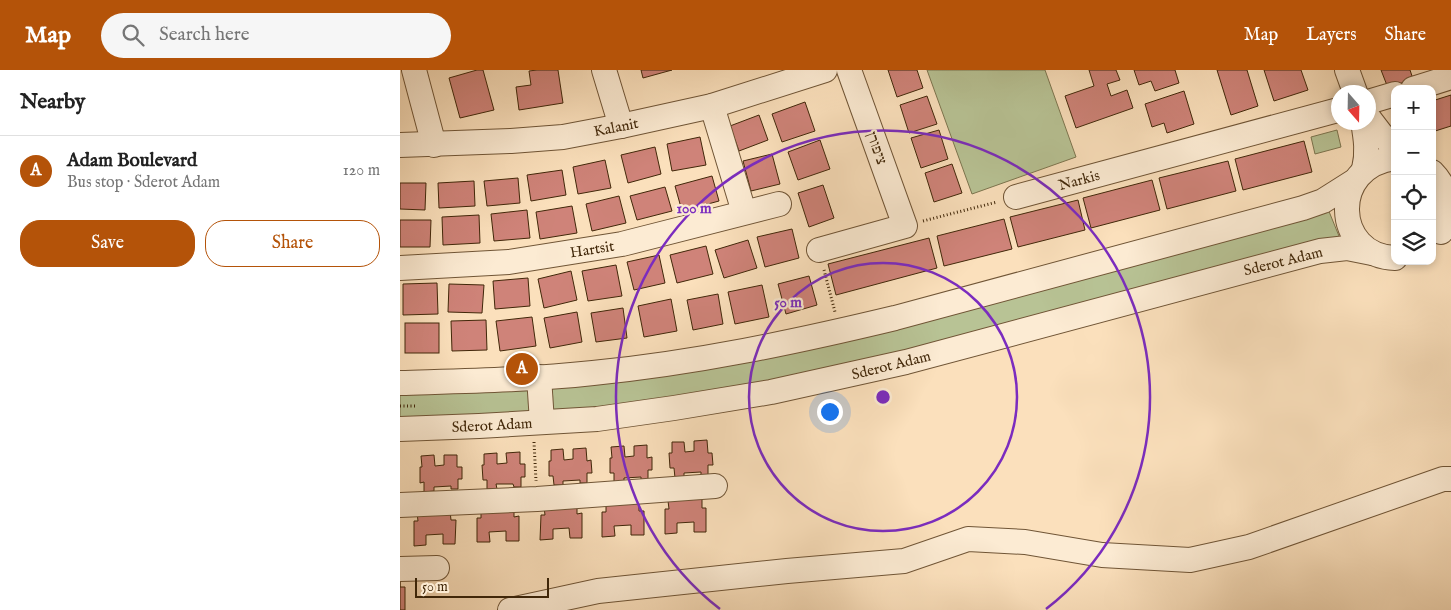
<!DOCTYPE html>
<meta charset="utf-8">
<style>
body{margin:0;font-family:"IM FELL English","Frank Ruhl Libre",serif;background:#f6f6f6;color:#222}
.controls{position:absolute;right:15px;top:15px;display:grid;overflow:hidden;border-radius:10px;box-shadow:0 2px 8px #0003}
.controls button{width:45px;height:45px;display:grid;place-items:center;padding:0;border:0;border-bottom:1px solid #e0e0e0;background:#fff;color:#222;font:25px sans-serif}
.compass{position:absolute;left:931px;top:15px;width:45px;height:45px;border-radius:50%;background:#fff;box-shadow:0 2px 8px #0003;rotate:160deg}
.scale{position:absolute;left:15px;bottom:12px;width:134px;box-sizing:border-box;padding-left:5px;border:2px solid #412709;border-top:0;font-size:14px;line-height:18px;white-space:nowrap;color:#412709;-webkit-text-stroke:4px #fcebd3;paint-order:stroke}
.you{position:absolute;left:429px;top:341px;width:18px;height:18px;margin:-12px;border:4px solid #fff;border-radius:50%;background:#1a73e8;box-shadow:0 0 0 8px #1a73e833}
.badge{display:grid;place-items:center;width:32px;height:32px;border-radius:50%;background:#b45309;color:#fff;font-size:16px;font-weight:700}
.pin{position:absolute;translate:-50% -50%;border:2px solid #fff;box-shadow:0 1px 5px #0006}
.list{margin:0;padding:0;list-style:none}
h2{display:flex;justify-content:space-between;align-items:center;height:65px;margin:0;padding:0 20px;font-size:21px}
h2 small{font-size:16px;font-weight:400;color:#767676}
.list li{display:grid;grid-template-columns:32px 1fr auto;gap:15px;align-items:center;box-sizing:border-box;height:70px;padding:0 20px;border-top:1px solid #e0e0e0}
.list b{display:block;font-size:19px;white-space:nowrap}
.list p{margin:0;font-size:16px;white-space:nowrap;color:#767676}
.list em{font-size:16px;font-style:normal;color:#767676}
.actions{display:flex;gap:10px;padding:15px 20px}
.actions a{flex:1;padding:11px 0;border:1px solid #b45309;border-radius:20px;text-align:center;font-size:18px;color:#b45309}
.actions .main{background:#b45309;color:#fff}
.icon{flex:none;width:28px;height:28px;fill:none;stroke:currentColor;stroke-width:2;stroke-linecap:round;stroke-linejoin:round}
.map{position:relative;flex:none;width:1051px;height:540px;overflow:hidden}
header{display:flex;align-items:center;gap:30px;box-sizing:border-box;height:70px;padding:0 25px;background:#b45309;color:#fff}
header strong{font-size:24px}
nav{display:flex;gap:28px;margin-inline-start:auto;font-size:18px}
.search{width:350px;height:45px;background:#f6f6f6;display:flex;align-items:center;gap:12px;box-sizing:border-box;padding:0 18px;border-radius:28px;color:#767676;font-size:19px}
main{display:flex}
aside{flex:1;background:#fff}
.map>svg:first-child{display:block}
.green{fill:#b8c395;stroke:#7c754f}
.building{fill:#cf8379;stroke:#412709}
.lines{fill:none;stroke-linecap:round;stroke-linejoin:round}
.minor-casing{stroke:#705536;stroke-width:26}
.path{stroke:#412709;stroke-width:3;stroke-dasharray:1 2.5;stroke-linecap:butt}
.minor{stroke:#fcebd3;stroke-width:24}
.ring{fill:none;stroke:#7b2cbf;stroke-width:2.5}
.labels{text-anchor:middle;stroke-width:4.5;stroke-linejoin:round;paint-order:stroke}
.street-label{font-size:15px;fill:#412709;stroke:#fcebd3}
.centre{fill:#7b2cbf;stroke:#fcebd3;stroke-width:2.5}
.ring-label{font-size:15px;text-anchor:middle;font-weight:bold;fill:#7b2cbf;stroke:#fcebd3;stroke-width:4.5;stroke-linejoin:round;paint-order:stroke}
</style>
<header>
<strong>Map</strong>
<div class="search"><svg class="icon" aria-label="search" viewBox="0 0 24 24"><circle cx="10" cy="10" r="6"/><path d="M15 15l6 6"/></svg>Search here</div>
<nav><a>Map</a><a>Layers</a><a>Share</a></nav>
</header>
<main>
<aside>
<h2>Nearby<small></small></h2>
<ul class="list">
<li><span class="badge">A</span><div><b>Adam Boulevard</b><p>Bus stop · Sderot Adam</p></div><em>120 m</em></li>
</ul>
<div class="actions"><a class="main">Save</a><a>Share</a></div>
</aside>
<div class="map">
<svg width="1051" height="540" viewBox="0 0 1051 540">
<rect width="100%" height="100%" fill="#fbe0bc"/>
<filter id="stains"><feTurbulence type="fractalNoise" baseFrequency=".004" numOctaves="4"/><feColorMatrix values="0 0 0 0 .2 0 0 0 0 .09 0 0 0 0 .02 0 0 0 .5 -.17"/></filter>
<radialGradient id="worn" r=".72"><stop offset=".6" stop-color="#630" stop-opacity="0"/><stop offset="1" stop-color="#630" stop-opacity=".3"/></radialGradient>
<g class="green">
<polygon points="527,0 645,0 676,87 572,124"/>
<polygon points="937,60 941,77 915,84 911,67"/>
<polygon points="928,139 941,171 504,283 369,313 196,339 0,350 0,323 194,312"/>
</g>
<g class="building">
<polygon points="77,0 83,0 94,40 60,48 49,8"/>
<polygon points="137,0 158,0 163,33 119,40 116,17 131,15 129,1"/>
<polygon points="241,0 272,0 243,8"/>
<polygon points="488,0 517,0 523,18 497,27"/>
<polygon points="689,0 716,0 720,10 707,14 711,26 727,20 733,38 676,58 665,26 694,16"/>
<polygon points="734,0 775,0 779,13 755,21 751,11 739,15"/>
<polygon points="817,0 847,0 858,36 831,45"/>
<polygon points="864,0 901,0 908,20 874,31"/>
<polygon points="981,0 1010,0 1013,9 988,18"/>
<polygon points="784,21 794,54 767,63 764,53 752,57 745,34"/>
<polygon points="1051,25 1051,56 1032,62 1032,31"/>
<polygon points="527,26 537,54 509,63 500,35"/>
<polygon points="405,32 415,61 382,72 372,44"/>
<polygon points="359,45 368,70 339,81 330,56"/>
<polygon points="539,60 548,89 521,98 511,68"/>
<polygon points="300,67 306,95 272,101 267,74"/>
<polygon points="420,70 430,99 398,110 388,82"/>
<polygon points="904,71 912,102 843,120 835,89"/>
<polygon points="255,77 261,104 228,113 221,85"/>
<polygon points="372,84 380,114 351,121 343,91"/>
<polygon points="205,90 211,118 178,124 173,97"/>
<polygon points="828,91 836,121 767,139 759,108"/>
<polygon points="552,94 562,123 534,132 525,103"/>
<polygon points="162,100 166,125 131,131 127,105"/>
<polygon points="312,106 319,131 282,141 275,116"/>
<polygon points="118,108 120,133 87,136 84,111"/>
<polygon points="752,110 760,140 691,158 683,128"/>
<polygon points="74,111 75,136 39,138 38,113"/>
<polygon points="0,113 26,113 25,140 0,139"/>
<polygon points="423,115 434,148 409,157 398,123"/>
<polygon points="265,117 272,141 237,150 230,126"/>
<polygon points="219,126 226,153 192,161 186,134"/>
<polygon points="678,130 685,160 618,177 610,147"/>
<polygon points="172,136 177,163 140,169 136,142"/>
<polygon points="127,140 130,168 94,171 91,144"/>
<polygon points="79,145 80,173 43,175 42,147"/>
<polygon points="604,149 612,179 544,196 537,166"/>
<polygon points="0,150 31,150 30,177 0,177"/>
<polygon points="392,159 399,188 365,197 357,167"/>
<polygon points="529,168 537,198 436,225 428,194"/>
<polygon points="348,170 357,198 324,208 315,180"/>
<polygon points="306,176 313,204 277,213 270,185"/>
<polygon points="259,185 265,213 234,220 227,192"/>
<polygon points="216,195 222,226 188,231 182,201"/>
<polygon points="171,201 177,230 144,238 138,209"/>
<polygon points="409,206 417,235 386,244 378,214"/>
<polygon points="128,208 130,236 95,239 93,211"/>
<polygon points="37,213 38,244 3,245 3,214"/>
<polygon points="49,214 84,215 82,243 48,242"/>
<polygon points="362,215 369,247 335,254 328,222"/>
<polygon points="318,224 323,254 293,260 287,230"/>
<polygon points="271,229 277,261 244,267 238,236"/>
<polygon points="223,238 227,268 196,272 191,243"/>
<polygon points="177,242 182,272 150,278 144,248"/>
<polygon points="132,247 136,276 100,281 96,251"/>
<polygon points="86,250 87,280 52,281 51,251"/>
<rect x="5" y="253" width="34" height="30"/>
<polygon points="307,370 308,383 312,383 313,395 308,395 308,405 301,406 301,402 284,403 284,407 275,408 274,398 270,398 269,383 272,383 272,372 284,372 285,382 294,381 294,371"/>
<polygon points="247,375 247,388 252,387 252,400 248,400 248,410 241,410 241,407 224,408 224,412 214,412 214,403 210,403 210,388 212,388 211,377 224,376 225,387 234,386 234,376"/>
<polygon points="186,378 187,391 191,390 192,403 187,403 187,413 180,413 180,410 163,411 163,415 154,415 153,406 149,406 149,391 151,391 151,380 163,379 164,390 173,389 173,379"/>
<polygon points="120,382 120,394 125,394 125,407 121,407 121,417 114,417 113,414 96,414 97,419 87,419 87,410 83,410 82,395 84,395 84,384 97,383 97,394 107,393 106,383"/>
<polygon points="34,385 35,396 44,395 44,385 57,385 57,397 62,397 62,409 58,409 58,419 51,419 51,416 34,417 34,421 24,422 24,412 20,413 20,397 22,397 21,386"/>
<polygon points="302,429 302,438 306,438 306,462 294,462 294,452 277,453 277,463 265,464 265,439 269,439 268,431"/>
<polygon points="239,433 239,441 244,441 244,465 231,465 231,455 214,456 215,466 202,467 202,442 206,442 206,434"/>
<polygon points="177,435 177,444 182,443 182,468 170,468 169,458 153,459 153,469 140,470 141,445 145,445 144,437"/>
<polygon points="114,438 114,447 119,446 119,471 106,471 106,461 89,462 90,472 77,472 77,448 81,448 81,440"/>
<polygon points="50,441 51,450 56,450 55,474 43,474 43,464 26,465 26,475 14,476 14,451 18,451 17,443"/>
<polygon points="0,509 0,517 5,517 5,540 0,540"/>
</g>
<g class="lines">
<defs>
<g id="minor">
<polyline points="14,0 34,75"/>
<polyline points="204,0 221,56"/>
<polyline points="947,0 955,22"/>
<polyline points="1013,19 1051,7"/>
<polyline points="968,32 995,24"/>
<polyline points="312,36 344,142"/>
<polyline points="968,47 981,64 995,78"/>
<path d="M963,52C966,69 968,83 964,99"/>
<polyline points="0,75 111,71 163,67 221,56 312,36 425,0"/>
<path d="M995,88C929,96 933,186 995,188"/>
<path d="M1032,102C1050,120 1049,140 1041,162"/>
<polyline points="616,127 938,40"/>
<polyline points="419,180 505,156 449,0"/>
<polyline points="0,198 109,192 222,174 379,134"/>
<polyline points="139,307 142,352"/>
<path d="M0,313C64,311 129,310 193,303C295,293 395,272 495,248L903,138L923,131L953,112"/>
<polyline points="0,359 79,356 197,349 274,338 371,322 506,292 920,181 947,178 972,183"/>
<polyline points="0,435 137,429 315,416"/>
<polyline points="0,499 37,498"/>
<polyline points="110,540 198,521 387,501 504,491 568,469 625,472 702,485 790,490 849,477 1043,409 1051,409"/>
</g>
</defs>
<use href="#minor" class="minor-casing"/>
<g class="path">
<polyline points="523,151 597,132"/>
<polyline points="424,200 435,242"/>
<polyline points="0,336 17,336"/>
<polyline points="134,372 136,411"/>
</g>
<use href="#minor" class="minor"/>
</g>
<g class="ring">
<circle cx="483" cy="327" r="134"/>
<path d="M320 539A267 267 0 1 1 646 539"/>
</g>
<g class="labels">
<g class="street-label">
<text transform="translate(216 57) rotate(-11)" y="5">Kalanit</text>
<text transform="translate(477 78) rotate(70)" y="5">ציפורן</text>
<text transform="translate(679 110) rotate(-15)" y="5">Narkis</text>
<text transform="translate(192 179) rotate(-9)" y="5">Hartsit</text>
<text transform="translate(883 191) rotate(-14)" y="5">Sderot Adam</text>
<text transform="translate(491 295) rotate(-14)" y="5">Sderot Adam</text>
<text transform="translate(92 355) rotate(-3)" y="5">Sderot Adam</text>
</g>
</g>
<circle cx="483" cy="327" r="8" class="centre"/>
<g class="ring-label">
<text x="294" y="143">100 m</text>
<text x="388" y="237">50 m</text>
</g>
<rect width="100%" height="100%" filter="url(#stains)"/>
<rect width="100%" height="100%" fill="url(#worn)"/>
</svg>
<div class="controls">
<button>+</button>
<button>−</button>
<button><svg class="icon" aria-label="locate" viewBox="0 0 24 24"><circle cx="12" cy="12" r="6"/><path d="M12 2v4M12 18v4M2 12h4M18 12h4"/></svg></button>
<button><svg class="icon" aria-label="layers" viewBox="0 0 24 24"><path d="M12 4l9 5-9 5-9-5zM3 14l9 5 9-5"/></svg></button>
</div>
<svg class="compass" viewBox="-18 -18 36 36"><path d="M0-13l5 13h-10z" fill="#e53935"/><path d="M0 13l5-13h-10z" fill="#767676"/></svg>
<div class="scale">50 m</div>
<div class="you"></div>
<div class="pin badge" style="left:122px;top:299px">A</div>
</div>
</main>
